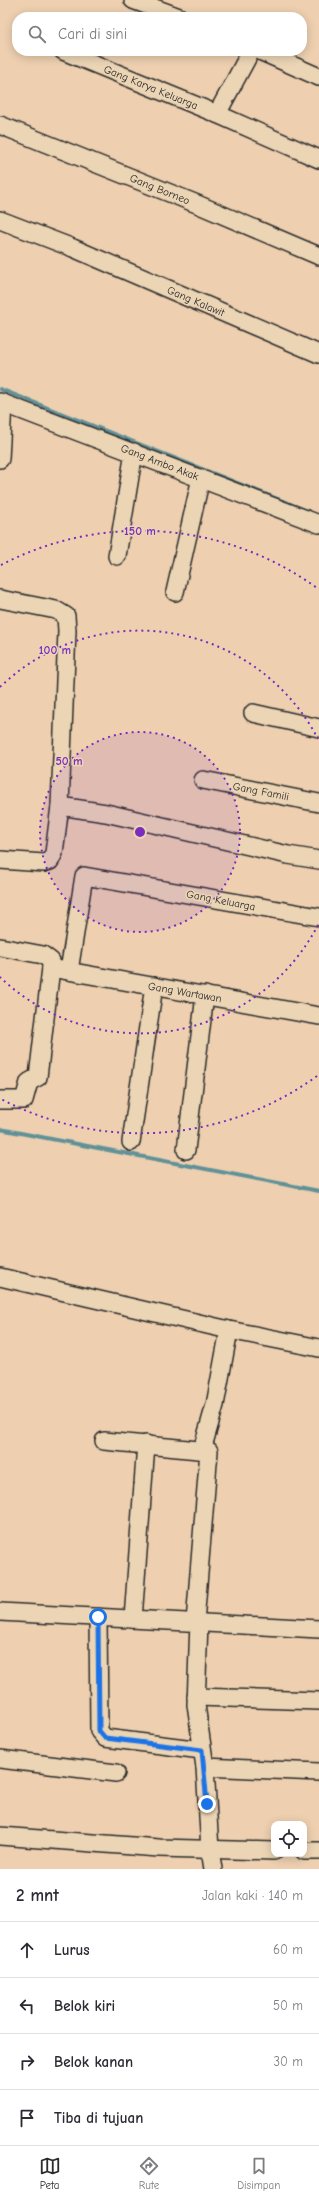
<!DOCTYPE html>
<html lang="id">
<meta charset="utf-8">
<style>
body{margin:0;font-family:"Comic Neue",sans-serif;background:#f2f2f3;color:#2b2b33}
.controls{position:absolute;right:12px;bottom:12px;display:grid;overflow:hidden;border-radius:8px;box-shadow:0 2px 10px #0003}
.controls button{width:36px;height:36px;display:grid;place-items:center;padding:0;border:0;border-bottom:1px solid #e1e1e2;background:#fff;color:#2b2b33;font:20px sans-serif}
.stop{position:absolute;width:12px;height:12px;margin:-9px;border:3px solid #1a73e8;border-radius:50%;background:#fff}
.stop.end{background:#1a73e8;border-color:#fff;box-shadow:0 1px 4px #0008}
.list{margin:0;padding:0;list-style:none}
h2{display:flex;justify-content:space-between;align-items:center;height:52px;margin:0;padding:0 16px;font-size:17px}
h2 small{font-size:13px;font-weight:400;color:#7c7c81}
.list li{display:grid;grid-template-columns:26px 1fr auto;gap:12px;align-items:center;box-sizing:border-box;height:56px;padding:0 16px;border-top:1px solid #e1e1e2}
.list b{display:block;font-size:15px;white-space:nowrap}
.list em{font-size:13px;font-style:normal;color:#7c7c81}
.icon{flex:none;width:22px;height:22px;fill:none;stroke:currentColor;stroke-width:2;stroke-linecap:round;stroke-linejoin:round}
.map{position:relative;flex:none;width:319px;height:1869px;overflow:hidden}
.search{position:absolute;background:#fff;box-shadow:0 2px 10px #0003;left:12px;right:12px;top:12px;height:44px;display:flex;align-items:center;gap:10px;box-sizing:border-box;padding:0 14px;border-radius:16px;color:#7c7c81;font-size:15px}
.sheet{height:276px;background:#fff}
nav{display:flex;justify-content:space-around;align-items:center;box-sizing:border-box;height:56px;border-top:1px solid #e1e1e2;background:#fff;font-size:11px;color:#7c7c81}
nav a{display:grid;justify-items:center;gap:2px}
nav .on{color:#2b2b2b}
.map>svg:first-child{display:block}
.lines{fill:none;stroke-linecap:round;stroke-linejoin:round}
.stream{stroke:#609197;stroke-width:4}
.minor-casing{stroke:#2b2b2b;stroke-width:20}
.minor{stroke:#ecd5b5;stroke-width:17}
.route{stroke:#1a73e8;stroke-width:5}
.ring{fill:none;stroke:#7b2cbf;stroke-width:2;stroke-dasharray:2 4}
.labels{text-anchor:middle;stroke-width:3;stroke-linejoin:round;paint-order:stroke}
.street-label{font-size:11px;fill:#2b2b2b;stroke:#ecd5b5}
.centre{fill:#7b2cbf;stroke:#ecd5b5;stroke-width:2}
.ring-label{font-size:12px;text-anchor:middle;font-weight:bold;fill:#7b2cbf;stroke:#ecd5b5;stroke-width:3;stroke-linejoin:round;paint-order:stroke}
</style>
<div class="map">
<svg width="319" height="1869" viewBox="0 0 319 1869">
<rect width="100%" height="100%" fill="#eed0b0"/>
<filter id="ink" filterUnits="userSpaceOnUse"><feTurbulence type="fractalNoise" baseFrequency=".025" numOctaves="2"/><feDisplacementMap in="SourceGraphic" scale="8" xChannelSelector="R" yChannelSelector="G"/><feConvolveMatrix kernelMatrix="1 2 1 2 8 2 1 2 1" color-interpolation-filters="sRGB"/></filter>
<g filter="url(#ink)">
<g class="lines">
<g class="stream">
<polyline points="0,389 308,511"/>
<polyline points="0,1129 319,1191"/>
</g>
<defs>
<g id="minor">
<polyline points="133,0 179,17"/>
<polyline points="63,51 217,114 319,159"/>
<polyline points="260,51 319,77"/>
<polyline points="217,114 251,51"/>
<polyline points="0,125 197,204 319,256"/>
<polyline points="0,220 73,248 319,354"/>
<polyline points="0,402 319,524"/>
<polyline points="0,459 3,403"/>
<polyline points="117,556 134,452"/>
<polyline points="175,592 201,478"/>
<polyline points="0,599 56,610 66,616 67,631 60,806 54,853 50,861 44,863 0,860"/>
<polyline points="253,713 319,728"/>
<polyline points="203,780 319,803"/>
<polyline points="60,806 106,813 288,855 319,860"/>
<polyline points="0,947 43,955 51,961 51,968 38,1077 29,1082 24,1100 0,1100"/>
<polyline points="51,968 319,1016"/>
<polyline points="69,971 84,876 319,917"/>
<polyline points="131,1142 154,986"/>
<polyline points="186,1150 205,995"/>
<polyline points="0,1277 229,1330 319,1348"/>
<polyline points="104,1441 209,1451 195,1622"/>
<polyline points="202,1450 215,1405 229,1330"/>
<polyline points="0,1612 319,1629"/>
<polyline points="98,1617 99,1731 105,1738 202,1750"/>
<polyline points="133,1619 146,1444"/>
<polyline points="199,1622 196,1705 205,1767 210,1850 213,1869"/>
<polyline points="196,1697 319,1701"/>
<polyline points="0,1759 116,1773"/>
<polyline points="205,1767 319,1772"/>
<polyline points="0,1836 159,1848 274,1851"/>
<polyline points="304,1851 319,1851"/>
</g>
</defs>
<use href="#minor" class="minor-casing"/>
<use href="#minor" class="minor"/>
</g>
</g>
<g class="lines" filter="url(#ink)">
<polyline class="route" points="98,1617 99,1731 105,1738 202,1750 207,1804"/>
</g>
<circle cx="140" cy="832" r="100" fill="#7b2cbf" fill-opacity=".12"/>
<g class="ring">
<circle cx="140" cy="832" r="100"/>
<path d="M318 925A201 201 0 0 1 0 977M0 687A201 201 0 0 1 318 739"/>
<path d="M317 1076A301 301 0 0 1 1 1099M1 565A301 301 0 0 1 317 588"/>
</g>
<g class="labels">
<g class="street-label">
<text transform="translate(151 87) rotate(22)" y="4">Gang Karya Keluarga</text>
<text transform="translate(160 189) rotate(22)" y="4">Gang Borneo</text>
<text transform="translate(196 301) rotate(23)" y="4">Gang Kalawit</text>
<text transform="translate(160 462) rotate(21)" y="4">Gang Ambo Akak</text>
<text transform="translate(261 791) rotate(11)" y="4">Gang Famili</text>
<text transform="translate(221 900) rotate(11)" y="4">Gang Keluarga</text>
<text transform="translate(185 992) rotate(10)" y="4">Gang Wartawan</text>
</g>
</g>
<circle cx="140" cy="832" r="6" class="centre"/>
<g class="ring-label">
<text x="140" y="535">150 m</text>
<text x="55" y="654">100 m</text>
<text x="69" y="765">50 m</text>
</g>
</svg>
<div class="controls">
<button><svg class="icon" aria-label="locate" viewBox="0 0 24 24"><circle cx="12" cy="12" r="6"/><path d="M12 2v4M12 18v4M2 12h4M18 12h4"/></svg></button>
</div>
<div class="stop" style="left:98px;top:1617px"></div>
<div class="stop end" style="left:207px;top:1804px"></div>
<div class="search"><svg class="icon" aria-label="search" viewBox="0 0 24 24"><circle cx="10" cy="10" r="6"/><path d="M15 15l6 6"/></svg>Cari di sini</div>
</div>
<section class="sheet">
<h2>2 mnt<small>Jalan kaki · 140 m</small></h2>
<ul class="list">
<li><svg class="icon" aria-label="ahead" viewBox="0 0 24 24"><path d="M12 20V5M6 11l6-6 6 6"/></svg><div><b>Lurus</b></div><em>60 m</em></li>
<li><svg class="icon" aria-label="left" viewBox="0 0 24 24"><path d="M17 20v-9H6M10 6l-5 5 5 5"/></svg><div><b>Belok kiri</b></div><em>50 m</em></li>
<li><svg class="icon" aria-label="right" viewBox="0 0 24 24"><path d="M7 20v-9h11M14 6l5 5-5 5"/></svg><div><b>Belok kanan</b></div><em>30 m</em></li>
<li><svg class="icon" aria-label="arrive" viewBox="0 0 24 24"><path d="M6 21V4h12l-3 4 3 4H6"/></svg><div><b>Tiba di tujuan</b></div></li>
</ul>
</section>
<nav>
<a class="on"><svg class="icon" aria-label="map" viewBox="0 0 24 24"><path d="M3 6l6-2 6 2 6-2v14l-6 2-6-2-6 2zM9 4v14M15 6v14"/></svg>Peta</a>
<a><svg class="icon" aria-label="directions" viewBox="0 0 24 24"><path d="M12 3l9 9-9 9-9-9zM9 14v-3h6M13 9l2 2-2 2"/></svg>Rute</a>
<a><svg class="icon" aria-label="saved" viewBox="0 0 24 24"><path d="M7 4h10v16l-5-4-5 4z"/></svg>Disimpan</a>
</nav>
